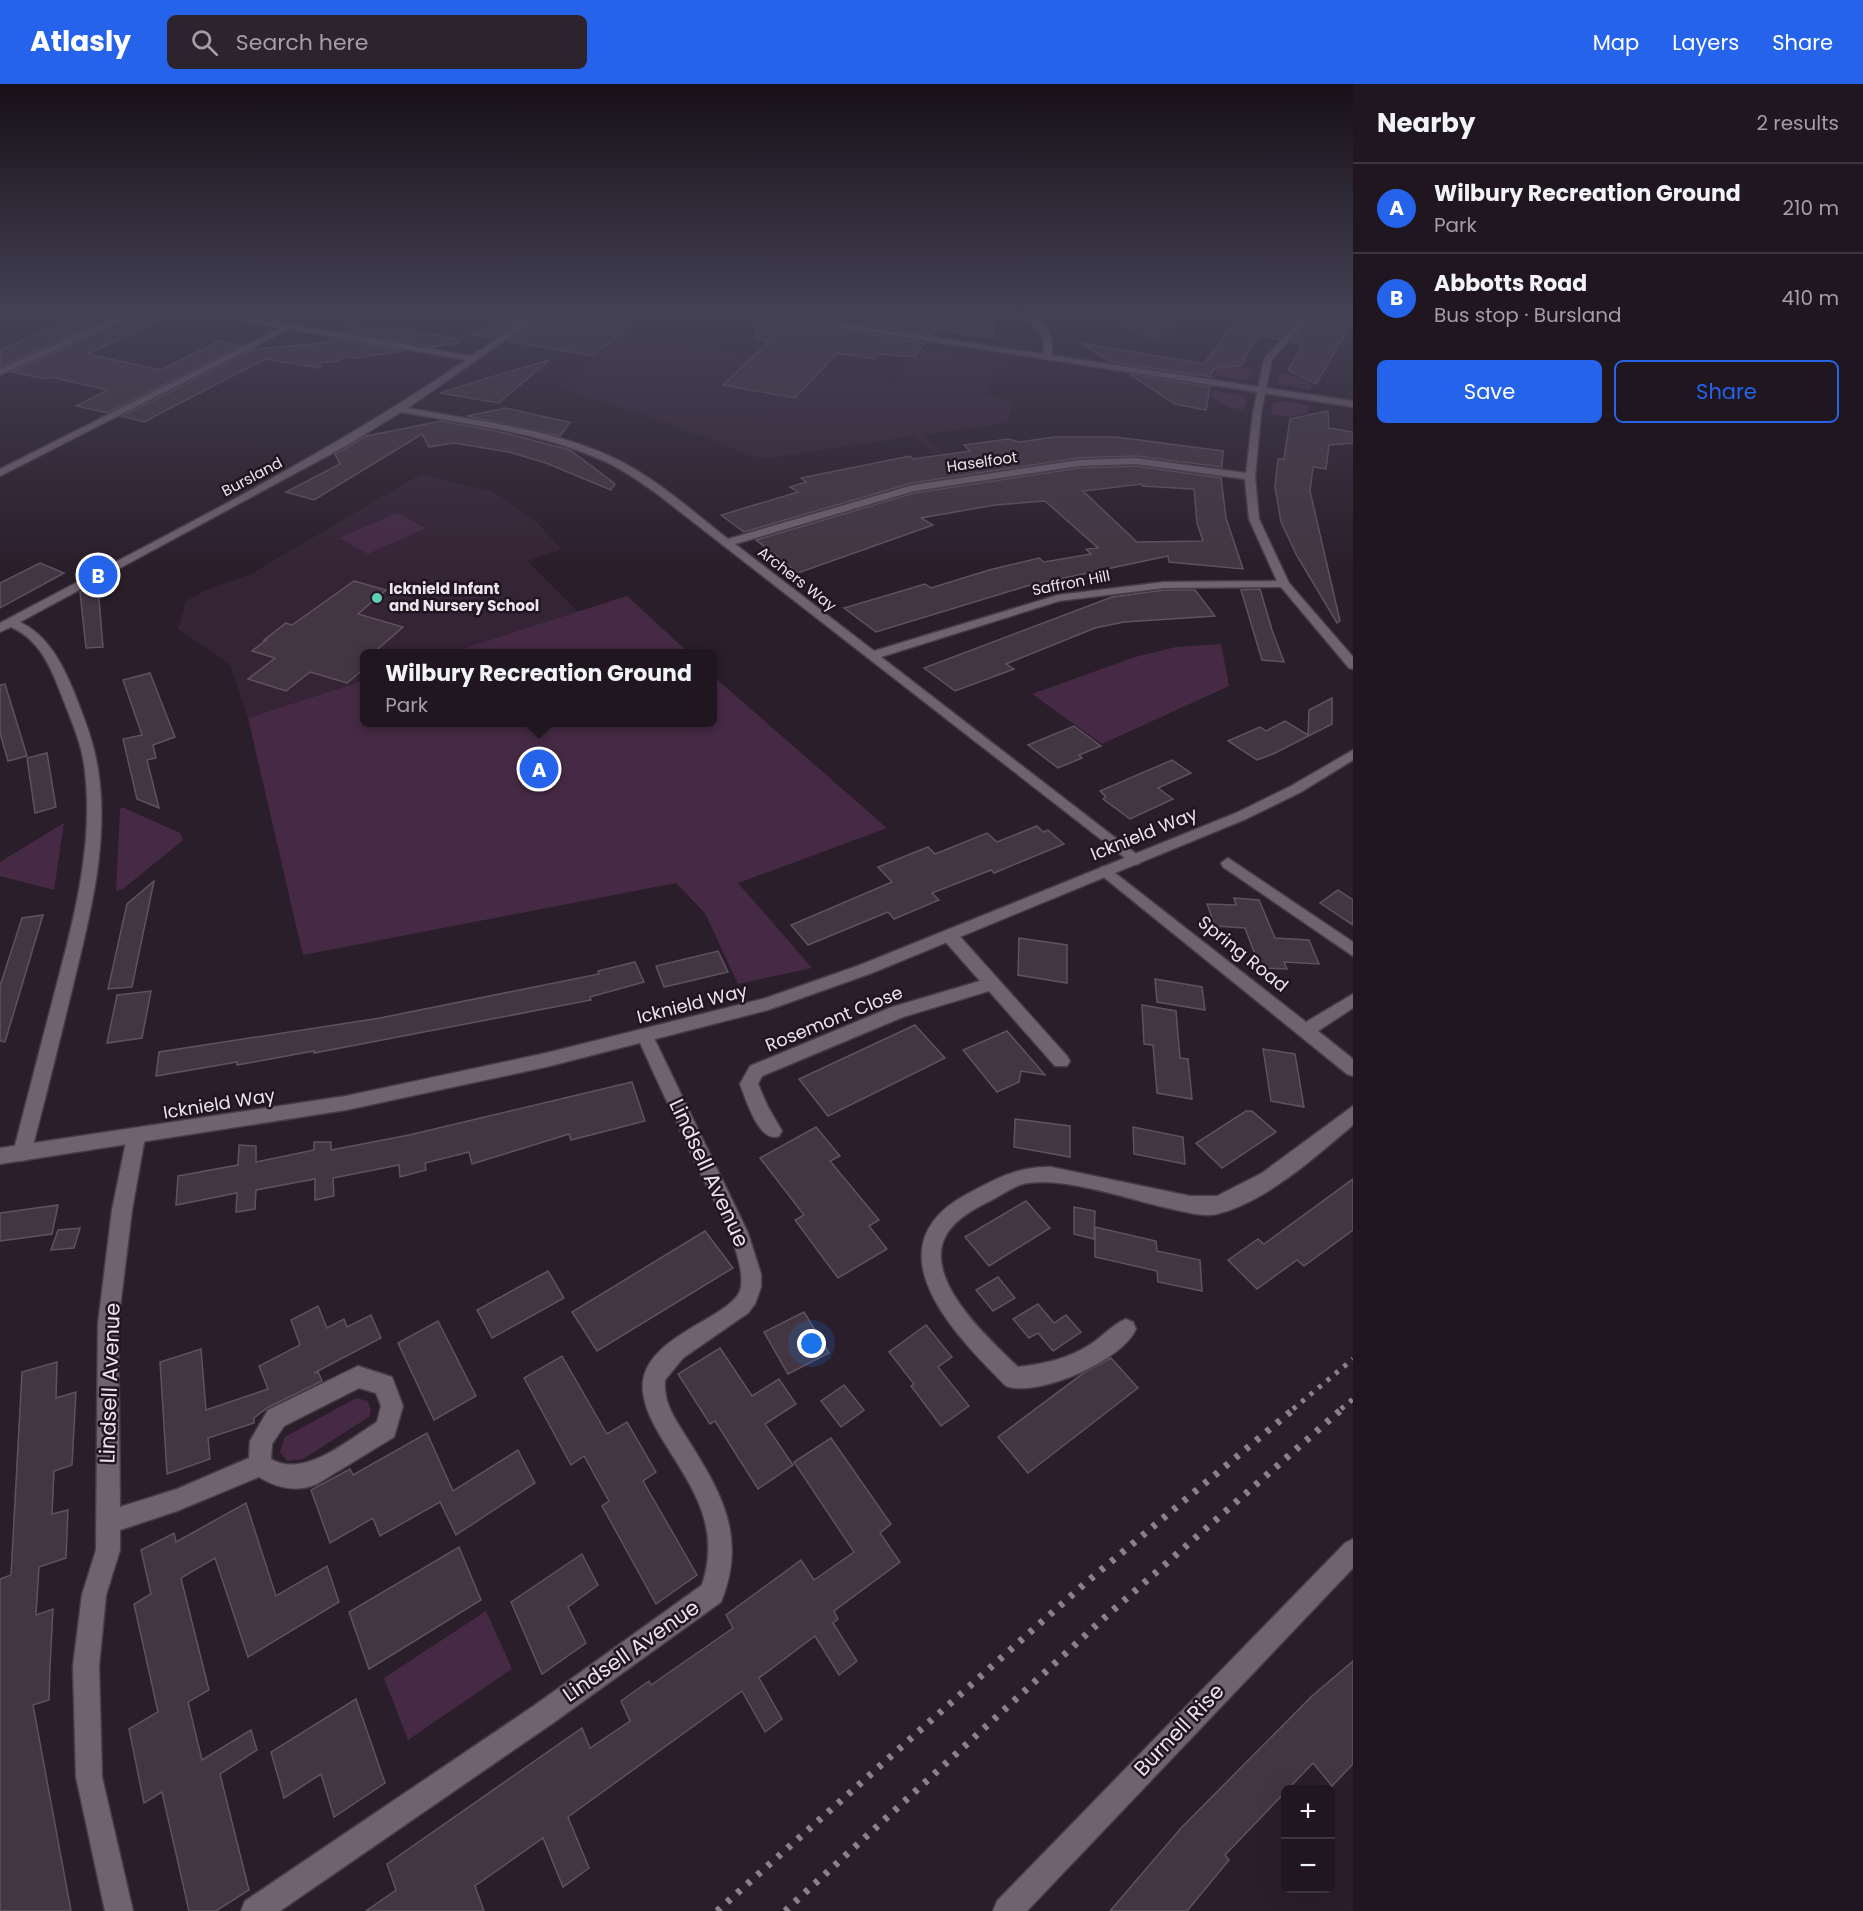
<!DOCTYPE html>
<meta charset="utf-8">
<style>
body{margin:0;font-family:Poppins,sans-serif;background:#2d232d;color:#f1f3f6}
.controls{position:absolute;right:18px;bottom:18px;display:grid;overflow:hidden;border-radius:9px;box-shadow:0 6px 24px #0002}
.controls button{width:54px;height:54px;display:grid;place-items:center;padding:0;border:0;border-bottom:2px solid #3d353e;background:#201620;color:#f1f3f6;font:30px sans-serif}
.you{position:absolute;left:812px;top:1260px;width:21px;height:21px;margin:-15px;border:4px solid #fff;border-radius:50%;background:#1a73e8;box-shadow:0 0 0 9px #1a73e833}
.badge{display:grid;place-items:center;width:39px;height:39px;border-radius:50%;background:#2563eb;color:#fff;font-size:20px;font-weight:700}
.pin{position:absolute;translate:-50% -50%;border:3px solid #fff;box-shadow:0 2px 6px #0006}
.popup{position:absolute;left:360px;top:565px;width:357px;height:78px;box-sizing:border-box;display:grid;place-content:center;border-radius:9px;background:#201620;filter:drop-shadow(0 2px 4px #0005);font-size:20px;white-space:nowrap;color:#a29fa5}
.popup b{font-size:22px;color:#f1f3f6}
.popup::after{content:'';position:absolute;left:50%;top:100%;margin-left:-12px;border:12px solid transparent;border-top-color:#201620}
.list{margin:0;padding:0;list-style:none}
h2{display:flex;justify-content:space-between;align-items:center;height:78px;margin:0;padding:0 24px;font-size:26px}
h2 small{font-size:20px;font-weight:400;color:#a29fa5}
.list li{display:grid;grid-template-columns:39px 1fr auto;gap:18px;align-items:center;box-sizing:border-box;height:90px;padding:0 24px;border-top:2px solid #3d353e}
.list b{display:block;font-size:22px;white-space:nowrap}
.list p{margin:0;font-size:20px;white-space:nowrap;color:#a29fa5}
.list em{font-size:20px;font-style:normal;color:#a29fa5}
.actions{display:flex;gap:12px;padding:18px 24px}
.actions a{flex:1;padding:14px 0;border:2px solid #2563eb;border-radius:9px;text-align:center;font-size:21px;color:#2563eb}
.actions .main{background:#2563eb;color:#fff}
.icon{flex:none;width:33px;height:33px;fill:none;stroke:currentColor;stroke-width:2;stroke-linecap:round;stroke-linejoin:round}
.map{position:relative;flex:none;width:1353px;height:1827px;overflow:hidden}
header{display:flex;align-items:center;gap:36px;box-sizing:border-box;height:84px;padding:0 30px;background:#2563eb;color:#fff}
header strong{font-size:28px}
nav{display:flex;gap:33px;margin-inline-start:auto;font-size:21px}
.search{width:420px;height:54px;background:#2d232d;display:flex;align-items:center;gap:15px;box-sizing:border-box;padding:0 21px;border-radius:9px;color:#a29fa5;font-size:22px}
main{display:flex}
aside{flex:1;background:#201620}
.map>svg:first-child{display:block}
.built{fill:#352435}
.green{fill:#462a45}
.building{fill:#433642;stroke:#60515f;stroke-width:1.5;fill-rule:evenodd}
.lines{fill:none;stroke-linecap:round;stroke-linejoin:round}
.minor-casing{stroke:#463d46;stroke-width:3}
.tertiary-casing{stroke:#463d46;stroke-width:3}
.minor{fill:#716270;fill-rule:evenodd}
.tertiary{fill:#716270;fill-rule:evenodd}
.rail-far1{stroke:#8b818b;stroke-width:5;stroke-dasharray:4 7;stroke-linecap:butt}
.rail{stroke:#8b818b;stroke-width:7;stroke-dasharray:4.5 9;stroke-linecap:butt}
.poi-dot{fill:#5eceb7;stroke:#201520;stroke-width:2}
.labels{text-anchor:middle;stroke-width:5;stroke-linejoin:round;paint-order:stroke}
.far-street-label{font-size:15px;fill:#ece4ec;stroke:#201520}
.far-poi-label{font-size:15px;font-weight:bold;fill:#ece4ec;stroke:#201520;text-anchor:start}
.street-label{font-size:18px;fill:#ece4ec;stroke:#201520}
.near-street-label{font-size:21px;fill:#ece4ec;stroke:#201520}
</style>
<header>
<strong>Atlasly</strong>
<div class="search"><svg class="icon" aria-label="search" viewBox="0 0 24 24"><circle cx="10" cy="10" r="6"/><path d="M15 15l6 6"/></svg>Search here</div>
<nav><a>Map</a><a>Layers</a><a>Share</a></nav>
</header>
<main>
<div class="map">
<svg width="1353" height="1827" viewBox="0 0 1353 1827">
<rect width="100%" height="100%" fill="#2a1e2a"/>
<g class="built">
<polygon points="623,249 895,297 921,265 1005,277 985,312 1015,316 1007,339 923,351 963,388 955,389 915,352 760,375 657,335 559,304"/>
<polygon points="421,390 493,408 533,434 561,465 527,477 578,528 449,569 365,570 365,596 248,634 230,580 178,545 186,517 208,505 249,491"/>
</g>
<g class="green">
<polygon points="1100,230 1190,230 1154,258"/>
<polygon points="1237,282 1253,284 1251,294 1238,296 1215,292 1216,286"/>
<polygon points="1278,289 1292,291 1311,300 1311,306 1280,300 1277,298"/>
<polygon points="1212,306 1241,311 1247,314 1244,326 1228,323 1211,313"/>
<polygon points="1282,317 1308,321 1308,329 1289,333 1271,330 1273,319"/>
<polygon points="397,429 426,444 368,470 339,454"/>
<polygon points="627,512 689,569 449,569"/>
<polygon points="1221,560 1229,602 1102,660 1032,610 1135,573 1176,563"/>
<polygon points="713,592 887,744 738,799 812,884 738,900 705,829 676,799 303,871 248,634 365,596 365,638 713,638"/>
<polygon points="122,723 180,749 183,756 123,805 116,807 120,725"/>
<polygon points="64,739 54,806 0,792 0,778"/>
<polygon points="356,1314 368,1317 371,1327 369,1333 303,1375 287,1377 280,1368 285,1353"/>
<polygon points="486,1527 512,1585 408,1656 384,1594"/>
</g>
<g class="building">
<polygon points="84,230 118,230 0,283 0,266"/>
<polygon points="137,230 174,230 88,270 161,286 219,257 240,262 107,329 76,322 108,306 50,293 45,295 12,288"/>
<polygon points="544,230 645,230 593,272 508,257"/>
<polygon points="794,230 994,230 993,254 935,246 931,251"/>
<polygon points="1248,230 1302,230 1279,255 1260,251 1251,262 1242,281 1213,285 1211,293 1110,278 1081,259 1204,280 1232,241"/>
<polygon points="1316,230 1353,230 1353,236 1340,248 1346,249 1316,300 1288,286 1303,261 1291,258"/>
<polygon points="757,232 925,259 914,273 879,270 875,275 837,269 795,314 723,301 769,257 755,255"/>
<polygon points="495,236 514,240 493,254 472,251"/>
<polygon points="344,240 385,246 390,243 459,255 459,259 432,263 344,248"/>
<polygon points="332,255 403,267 357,274 346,272 339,277 320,279 320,284 265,275 144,338 122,332 255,265 324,259"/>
<polygon points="549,276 499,319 440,309 488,294"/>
<polygon points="1129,290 1210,303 1206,326 1175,320"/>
<polygon points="506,324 550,334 570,338 560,352 467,332"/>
<polygon points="1328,327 1329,344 1353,348 1353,359 1329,361 1326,385 1313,383 1310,407 1340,537 1337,539 1297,472 1281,438 1275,403 1278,375 1284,375 1290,335"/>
<polygon points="441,337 505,349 570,366 615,400 611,406 546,379 509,368 454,359 429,363 422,350 314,416 286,408 340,380 335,370 366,352"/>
<polygon points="1054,353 1116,353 1223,367 1222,383 1136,372 1079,374 912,399 744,448 721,431 798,408 790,403 806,398 801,394 910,372 913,375 970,367 964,361 1008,355 1020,358"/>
<path d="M1136,382L1221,394L1226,434L1243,485L1169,478L1168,472L1027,502L876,548L844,524L925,500L931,504L989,486L1039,474L1044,478L1091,470L1086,465L1098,464L1045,417L995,421L921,434L933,441L798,489L756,456L914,409L1079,384ZM1142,400V402L1194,405L1197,439L1203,457L1137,458L1083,407Z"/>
<polygon points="40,479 64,489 0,524 0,499"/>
<polygon points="354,497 386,506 358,530 403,543 372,570 365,570 365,584 347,599 310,588 286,607 248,595 275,574 252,567 266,556 264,556 286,539 292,541"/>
<polygon points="93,501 98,503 103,563 86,564 80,508"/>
<polygon points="1260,505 1272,546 1284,578 1262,576 1241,506"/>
<polygon points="1164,506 1195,506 1215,532 1124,538 1095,544 1006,580 1014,585 955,607 924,584 1112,513"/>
<polygon points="150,589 175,653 153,661 156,674 147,676 159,724 137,715 123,655 142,651 123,596"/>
<polygon points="5,600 27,672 8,677 0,649 0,601"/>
<polygon points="1332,614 1332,640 1273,670 1257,676 1228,657 1260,643 1266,647 1285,637 1308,651 1309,626"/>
<polygon points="1074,642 1101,662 1079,671 1082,674 1058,684 1028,661"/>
<polygon points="47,669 56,723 35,729 27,674"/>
<polygon points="1172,676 1191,689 1158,704 1173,715 1130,735 1103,715 1106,713 1100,707"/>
<polygon points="1037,742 1043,748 1048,746 1064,760 994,789 991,786 932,809 939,816 894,835 888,828 808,861 791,841 892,798 878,783 928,763 935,770 987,749 997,758"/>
<polygon points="154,797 132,903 108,905 127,820"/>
<polygon points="1338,806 1353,816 1353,841 1320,819"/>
<polygon points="1234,814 1259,816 1275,854 1309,856 1319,880 1284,878 1287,885 1260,884 1245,844 1215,842 1207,820 1236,821"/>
<polygon points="43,831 5,958 0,957 0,902 22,834"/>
<polygon points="1019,854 1067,861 1067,899 1018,891"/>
<polygon points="718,867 728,888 664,903 656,882"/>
<polygon points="635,878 644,898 590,913 591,916 314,969 314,967 237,981 237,978 156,992 159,968 380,934 599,890 598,887"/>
<polygon points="1155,895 1202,903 1205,926 1157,918"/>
<polygon points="151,907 142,954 107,959 117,911"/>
<polygon points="1142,921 1176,927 1180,974 1188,975 1192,1015 1157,1009 1153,961 1144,960"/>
<polygon points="915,941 945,974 828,1032 799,995"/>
<polygon points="1007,947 1045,991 1021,987 1019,998 997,1008 963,966"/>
<polygon points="1263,965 1295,970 1304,1023 1271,1017"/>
<polygon points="632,998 645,1037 571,1056 569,1050 472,1080 469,1068 425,1079 426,1086 400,1093 399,1081 333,1094 334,1112 315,1116 315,1095 256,1106 255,1125 236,1128 237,1109 176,1121 178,1092 238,1081 239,1061 256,1062 256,1078 314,1066 314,1058 331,1058 331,1066 409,1051"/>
<polygon points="1246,1027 1252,1027 1276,1048 1222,1084 1196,1059"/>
<polygon points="1015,1035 1070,1042 1070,1073 1014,1063"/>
<polygon points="816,1043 840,1072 830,1077 879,1136 869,1142 887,1165 838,1194 795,1136 804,1131 760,1074"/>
<polygon points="1133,1043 1183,1053 1185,1080 1134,1070"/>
<polygon points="1353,1095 1353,1146 1304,1182 1297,1176 1257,1205 1228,1176 1258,1155 1264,1160"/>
<polygon points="1026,1117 1050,1144 989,1182 965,1153"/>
<polygon points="58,1121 52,1150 0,1157 0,1129"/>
<polygon points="1074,1123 1095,1127 1094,1155 1074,1150"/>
<polygon points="1095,1143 1156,1157 1157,1167 1200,1176 1202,1207 1158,1198 1157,1187 1095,1173"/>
<polygon points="80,1144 74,1164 51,1166 58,1146"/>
<polygon points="705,1147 733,1184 597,1267 572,1228"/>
<polygon points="548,1187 564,1214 492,1254 477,1226"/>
<polygon points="998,1193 1015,1214 993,1227 976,1206"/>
<polygon points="1038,1220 1054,1239 1066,1231 1081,1248 1053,1267 1038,1249 1029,1254 1013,1235"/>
<polygon points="318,1222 327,1244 344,1235 347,1243 371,1231 381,1254 314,1289 318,1288 322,1297 267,1324 254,1334 254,1339 208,1354 210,1375 167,1390 160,1278 201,1265 206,1326 268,1305 259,1282 300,1261 291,1236"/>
<polygon points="804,1228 829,1269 788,1290 764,1248"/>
<polygon points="438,1237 476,1312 434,1336 398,1259"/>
<polygon points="926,1241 952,1273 938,1283 969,1322 941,1342 911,1302 914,1300 889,1268"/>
<polygon points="720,1264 752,1312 779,1295 796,1320 765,1340 793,1381 758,1405 715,1337 710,1340 678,1290"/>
<polygon points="562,1272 607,1350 627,1338 656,1388 643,1397 697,1491 656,1520 602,1422 609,1417 584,1372 571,1381 524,1294"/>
<polygon points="1111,1274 1138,1304 1028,1389 998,1353 1085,1288"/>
<polygon points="57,1278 56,1314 76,1308 72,1381 54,1387 52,1430 68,1426 66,1474 39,1483 36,1531 53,1525 50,1582 49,1616 33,1621 71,1827 0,1827 0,1495 11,1491 22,1288"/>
<polygon points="844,1301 864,1326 841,1343 821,1317"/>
<polygon points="427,1349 453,1407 518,1366 535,1399 456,1451 440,1418 380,1452 373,1434 330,1459 311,1406 350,1385 353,1391"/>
<polygon points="831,1354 891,1440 880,1449 900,1478 834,1527 838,1535 833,1539 857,1577 839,1591 815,1552 759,1594 782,1635 765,1648 742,1607 568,1733 589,1784 563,1803 543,1754 475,1802 484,1827 366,1827 396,1806 387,1780 582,1644 590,1664 630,1637 621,1617 649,1597 651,1601 733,1544 726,1531 801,1476 814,1496 854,1468 794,1378"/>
<polygon points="246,1419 276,1512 327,1482 339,1518 248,1573 215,1474 181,1494 209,1606 188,1618 202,1676 251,1646 257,1666 220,1690 249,1806 216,1827 189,1827 162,1708 144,1719 129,1645 158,1628 134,1520 151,1510 141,1466 174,1449 176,1458"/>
<polygon points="459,1463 481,1516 369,1585 349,1528"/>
<polygon points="582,1470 598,1501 568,1523 586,1559 542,1590 511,1518"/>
<polygon points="1353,1577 1353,1680 1332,1702 1313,1679 1225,1771 1229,1776 1187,1827 1110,1827 1182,1743 1312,1612"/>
<polygon points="356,1615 385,1699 334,1733 321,1690 284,1714 271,1668"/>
</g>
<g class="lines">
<defs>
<g id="minor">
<polygon points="124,230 135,230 0,291 0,285"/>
<path d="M210,230H229L471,272L520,239L474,230L525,235L533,230H542L408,324C475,337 549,344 612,373C655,393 692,427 728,455L913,401L1079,376L1136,374L1246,389L1253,329L1264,275L1305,230H1314L1272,275L1261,329L1255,393L1259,435L1289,499L1353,573V585L1349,584L1281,503L1164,504L1059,517L881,573L1139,772L1141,776L1139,780L1134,781L656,409C640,398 624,386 606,378C543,348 469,341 401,328L344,363L20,538C48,551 63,581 74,608C84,634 94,658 98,686C110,760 88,839 71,910C58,963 45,1016 31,1069L29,1075L22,1077L15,1075L13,1069C27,1016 40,964 54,911C73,839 94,762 85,687C82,659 71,636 61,610C51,583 39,555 11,543L0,548V539C157,455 318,377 466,276L289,245L0,392V385L280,244ZM1136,380L1245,395L1249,435L1277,497L1164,498L1058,511L874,567L735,460L914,407L1079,382Z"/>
<path d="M1022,230H1031C1046,241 1057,255 1050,274L1043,272C1047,251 1036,243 1022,230Z"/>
<polygon points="1228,774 1353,858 1353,872 1223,783 1221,779"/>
<polygon points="1106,782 1306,938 1353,910 1353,924 1318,947 1353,975 1353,992 1347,990 1101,791 1099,787 1101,783"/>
<path d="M949,845L955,847L1067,972L1070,977L1067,982H1055L989,907L903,933L762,992L758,1000L768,1023L782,1047L779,1052C759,1060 746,1015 740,1000L750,982L892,923L980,897L943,855L941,851Z"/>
<path d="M645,945L651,947L653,952L748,1149L761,1190V1203L755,1220L748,1229L683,1274L665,1296C663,1318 674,1333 685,1351C720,1406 748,1452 721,1518L553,1639L280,1827H241L245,1817L535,1621L702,1501C721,1443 694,1406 664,1358C655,1343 645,1326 643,1308C637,1251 736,1235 741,1203C746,1169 710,1111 696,1080C676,1037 656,995 637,952L639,947Z"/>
<path d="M1353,1022V1041C1314,1074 1267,1117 1217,1130C1202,1133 1186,1128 1172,1125C1133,1117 1057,1089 1020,1101C1010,1105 1001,1111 992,1116C976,1124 958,1133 948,1148C918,1192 989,1255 1018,1283C1044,1280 1068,1275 1091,1260C1103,1252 1113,1240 1126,1235L1133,1238L1136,1245C1123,1276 1038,1314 1006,1302C954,1250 867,1162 969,1109C997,1094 1019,1082 1051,1083L1190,1112H1217L1262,1089Z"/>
<path d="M136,1045L142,1048L145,1053L132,1126L118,1240L120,1423L177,1405L249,1374L250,1357L268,1326L358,1282L392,1293L403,1322L394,1353L317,1400C296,1409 277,1404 259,1393L177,1427L120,1446V1466L106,1511L99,1582L102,1693L133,1827H105L76,1693L73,1582L82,1511L96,1466L98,1240L112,1126L127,1053L130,1048ZM359,1304L376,1309L381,1322L377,1338C348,1356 304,1395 271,1375L272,1360L284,1342Z"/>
<polygon points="1353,1455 1353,1484 1027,1827 993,1827 997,1817 1345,1459"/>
</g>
<g id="tertiary">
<polygon points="757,230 778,230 1353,317 1353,323"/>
<polygon points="1353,666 1353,676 1301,708 1246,735 872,889 768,926 546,983 346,1026 0,1080 0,1064 346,1012 546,969 766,914 860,881 1236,729 1291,702"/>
</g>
</defs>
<use href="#minor" class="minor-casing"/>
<use href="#tertiary" class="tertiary-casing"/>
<use href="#minor" class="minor"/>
<use href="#tertiary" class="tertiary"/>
<g class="rail-far1">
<polyline points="1293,1325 1353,1275"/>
<polyline points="1341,1325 1353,1315"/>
</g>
<g class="rail">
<polyline points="717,1827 1082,1502 1295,1324"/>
<polyline points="785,1827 1103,1535 1343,1324"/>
</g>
</g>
<linearGradient id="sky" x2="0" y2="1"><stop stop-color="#171017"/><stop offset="0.47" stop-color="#444155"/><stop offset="1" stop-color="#444155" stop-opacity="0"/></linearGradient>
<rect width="1353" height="486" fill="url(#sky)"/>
<circle class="poi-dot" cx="377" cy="514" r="6"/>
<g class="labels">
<g class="far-street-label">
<text transform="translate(982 378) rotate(-8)" y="5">Haselfoot</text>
<text transform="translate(252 393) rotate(-28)" y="5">Bursland</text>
<text transform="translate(797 495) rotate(38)" y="5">Archers Way</text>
<text transform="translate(1071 499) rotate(-11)" y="5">Saffron Hill</text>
</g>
<g class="far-poi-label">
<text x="389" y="510">Icknield Infant<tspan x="389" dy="17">and Nursery School</tspan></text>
</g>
<g class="street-label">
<text transform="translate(1144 750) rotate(-22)" y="6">Icknield Way</text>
<text transform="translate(1243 870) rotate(39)" y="6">Spring Road</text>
<text transform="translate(692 920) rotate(-14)" y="6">Icknield Way</text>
<text transform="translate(834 935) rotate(-22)" y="6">Rosemont Close</text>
<text transform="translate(219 1020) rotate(-9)" y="6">Icknield Way</text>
</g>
<g class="near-street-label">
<text transform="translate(709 1089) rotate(65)" y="7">Lindsell Avenue</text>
<text transform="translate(110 1299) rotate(-88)" y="7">Lindsell Avenue</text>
<text transform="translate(631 1567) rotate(-35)" y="7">Lindsell Avenue</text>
<text transform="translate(1179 1646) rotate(-46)" y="7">Burnell Rise</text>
</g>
</g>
</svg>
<div class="controls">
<button>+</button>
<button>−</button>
</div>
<div class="you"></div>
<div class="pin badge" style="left:539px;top:685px">A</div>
<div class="popup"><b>Wilbury Recreation Ground</b>Park</div>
<div class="pin badge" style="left:98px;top:491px">B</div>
</div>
<aside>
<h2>Nearby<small>2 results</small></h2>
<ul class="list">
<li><span class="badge">A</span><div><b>Wilbury Recreation Ground</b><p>Park</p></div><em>210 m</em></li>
<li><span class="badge">B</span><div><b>Abbotts Road</b><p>Bus stop · Bursland</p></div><em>410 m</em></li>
</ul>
<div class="actions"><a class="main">Save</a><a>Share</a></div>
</aside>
</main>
